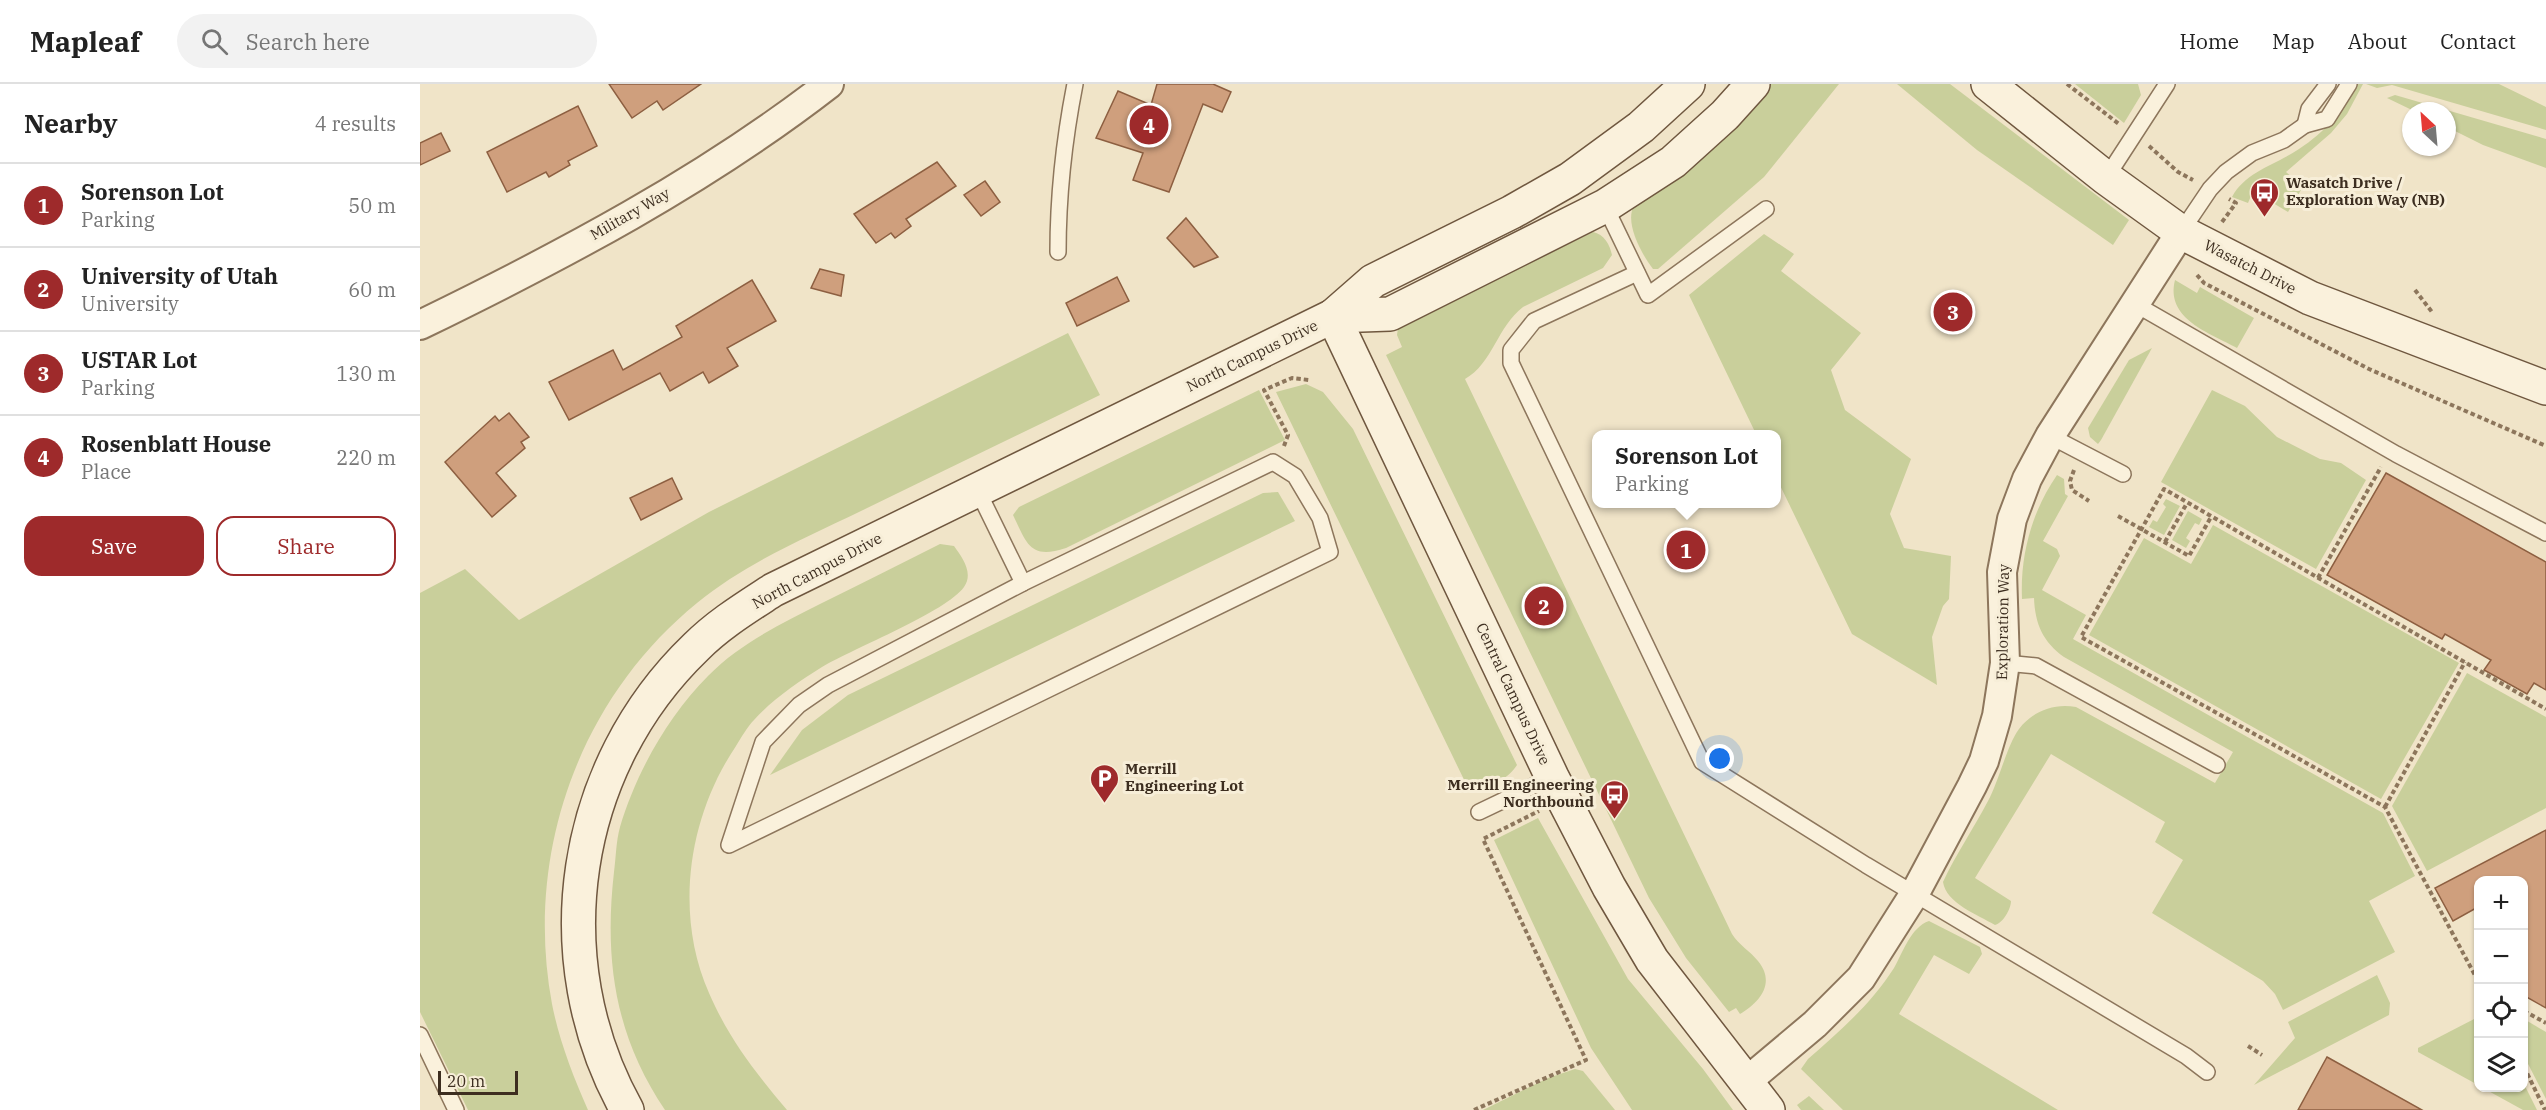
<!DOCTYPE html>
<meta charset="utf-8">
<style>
body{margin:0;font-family:"IBM Plex Serif",serif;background:#f2f2f2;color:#222}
.controls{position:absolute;right:18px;bottom:18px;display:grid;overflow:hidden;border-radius:12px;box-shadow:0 2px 4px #0004}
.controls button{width:54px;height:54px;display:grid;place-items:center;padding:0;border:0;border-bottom:2px solid #e0e0e0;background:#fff;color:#222;font:30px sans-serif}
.compass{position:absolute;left:1982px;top:18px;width:54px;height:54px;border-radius:50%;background:#fff;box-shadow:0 2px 4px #0004;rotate:334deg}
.scale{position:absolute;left:18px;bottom:15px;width:80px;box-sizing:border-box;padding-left:6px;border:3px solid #3d2e20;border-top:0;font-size:16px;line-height:21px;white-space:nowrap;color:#3d2e20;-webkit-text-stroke:4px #f7eed8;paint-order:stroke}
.you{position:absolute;left:1300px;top:675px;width:21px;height:21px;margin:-15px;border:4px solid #fff;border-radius:50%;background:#1a73e8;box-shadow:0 0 0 9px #1a73e833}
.badge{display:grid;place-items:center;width:39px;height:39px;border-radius:50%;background:#9e2a2b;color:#fff;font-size:20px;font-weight:700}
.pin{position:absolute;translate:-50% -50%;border:3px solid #fff;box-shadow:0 2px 6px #0006}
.popup{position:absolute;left:1172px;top:346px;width:189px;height:78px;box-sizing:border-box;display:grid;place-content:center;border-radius:12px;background:#fff;filter:drop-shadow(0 2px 4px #0005);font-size:20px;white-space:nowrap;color:#767676}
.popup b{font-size:22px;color:#222}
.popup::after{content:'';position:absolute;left:50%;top:100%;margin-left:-12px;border:12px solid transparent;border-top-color:#fff}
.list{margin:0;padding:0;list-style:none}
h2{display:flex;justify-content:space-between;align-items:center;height:78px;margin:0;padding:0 24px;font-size:26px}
h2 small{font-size:20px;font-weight:400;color:#767676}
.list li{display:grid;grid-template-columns:39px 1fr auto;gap:18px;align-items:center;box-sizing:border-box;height:84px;padding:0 24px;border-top:2px solid #e0e0e0}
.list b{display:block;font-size:22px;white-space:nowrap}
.list p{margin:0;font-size:20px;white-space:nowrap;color:#767676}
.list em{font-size:20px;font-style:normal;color:#767676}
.actions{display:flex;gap:12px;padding:18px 24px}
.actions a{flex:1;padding:14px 0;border:2px solid #9e2a2b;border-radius:18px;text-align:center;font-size:21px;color:#9e2a2b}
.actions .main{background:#9e2a2b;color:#fff}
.icon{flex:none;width:33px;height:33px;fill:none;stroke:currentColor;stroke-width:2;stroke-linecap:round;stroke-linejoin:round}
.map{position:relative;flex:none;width:2126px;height:1026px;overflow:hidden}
header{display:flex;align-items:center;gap:36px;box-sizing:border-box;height:84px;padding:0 30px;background:#fff;border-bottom:2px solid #e0e0e0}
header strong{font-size:28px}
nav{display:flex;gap:33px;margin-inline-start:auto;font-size:21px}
.search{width:420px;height:54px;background:#f2f2f2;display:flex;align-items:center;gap:15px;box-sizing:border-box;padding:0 21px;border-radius:33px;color:#767676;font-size:22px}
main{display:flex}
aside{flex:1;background:#fff}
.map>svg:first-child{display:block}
.green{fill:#c9cf9b}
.building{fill:#cf9f7d;stroke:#8d5f41;stroke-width:1.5}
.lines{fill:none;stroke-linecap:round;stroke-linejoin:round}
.lane-casing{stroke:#8d765c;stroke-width:18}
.street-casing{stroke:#8d765c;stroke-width:32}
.secondary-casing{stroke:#6f573f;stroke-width:36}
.path{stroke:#8d765c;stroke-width:4;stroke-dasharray:4.5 3;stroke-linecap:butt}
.lane{stroke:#faf1dc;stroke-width:15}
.street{stroke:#faf1dc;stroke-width:28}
.secondary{stroke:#faf1dc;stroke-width:33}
.labels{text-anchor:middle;stroke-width:6;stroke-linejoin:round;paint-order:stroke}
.poi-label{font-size:15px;font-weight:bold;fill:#3d2e20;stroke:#f7eed8;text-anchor:start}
.street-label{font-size:15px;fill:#3d2e20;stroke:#f7eed8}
</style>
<header>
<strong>Mapleaf</strong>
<div class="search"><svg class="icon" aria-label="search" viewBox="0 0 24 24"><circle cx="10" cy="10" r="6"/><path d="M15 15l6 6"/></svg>Search here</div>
<nav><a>Home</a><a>Map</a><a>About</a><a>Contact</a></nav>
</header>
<main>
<aside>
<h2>Nearby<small>4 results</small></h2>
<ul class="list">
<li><span class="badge">1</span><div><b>Sorenson Lot</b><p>Parking</p></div><em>50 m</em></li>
<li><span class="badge">2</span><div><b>University of Utah</b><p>University</p></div><em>60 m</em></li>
<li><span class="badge">3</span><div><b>USTAR Lot</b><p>Parking</p></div><em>130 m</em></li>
<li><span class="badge">4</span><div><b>Rosenblatt House</b><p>Place</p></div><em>220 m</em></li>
</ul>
<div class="actions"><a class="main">Save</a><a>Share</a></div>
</aside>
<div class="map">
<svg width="2126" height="1026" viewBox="0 0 2126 1026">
<rect width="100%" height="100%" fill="#f0e4c8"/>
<g class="green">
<path d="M1347,0H1419L1344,93L1238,185H1233C1222,171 1204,138 1214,122Z"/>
<polygon points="1477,0 1530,0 1709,136 1693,161 1557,66"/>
<polygon points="1655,0 1718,0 1721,11 1704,39"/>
<path d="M1937,0H1943L1927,30L1911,49L1866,88L1880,100L1881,106L1868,128L1833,107L1828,119L1812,113C1826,87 1856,81 1879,65C1905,48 1923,28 1937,0Z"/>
<polygon points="1946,0 2079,0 2126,23 2126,46 1972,1 1957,4"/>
<polygon points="1975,11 2126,55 2126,84 2063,61 2027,43 2027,27 1994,27 1967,14"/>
<path d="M1173,148C1184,150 1190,161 1192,171L1183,184L1103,223C1077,243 1073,279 1045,295L1312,850C1319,861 1330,867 1338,877C1356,899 1340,918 1320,930L1316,924L1309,928L1266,874L1229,814L966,271L982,263L977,251L978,244Z"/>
<polygon points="1344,150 1374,170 1361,187 1441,249 1411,286 1425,326 1491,375 1470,430 1484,464 1531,472 1529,515 1523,522 1512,553 1517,601 1432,550 1356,393 1356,350 1336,350 1269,211"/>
<path d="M1755,196L1777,209L1780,203L1834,234L1817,264C1790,249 1745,235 1755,196Z"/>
<path d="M648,249L680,311C600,350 521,388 441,427C385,454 326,479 277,519C159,615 104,770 132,920C139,956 153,992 168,1026H48L0,928V509L45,485L99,536L289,428Z"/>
<polygon points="1732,264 1681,356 1678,360 1670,353 1668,344 1709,276"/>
<path d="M886,300L903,308L933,345L1097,681C1086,698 1069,702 1050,708L856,308Z"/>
<path d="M839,306L865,356L646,464C610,476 607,460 593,431L599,423Z"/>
<polygon points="1792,306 1825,322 1857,353 1900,375 1921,379 1946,396 1896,485 1741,398"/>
<path d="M1637,391L1644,395L1645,410L1648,412L1623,457L1637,465L1640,472L1622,506L1666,531L1653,555L1963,729L1995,792L1949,817L1975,868L1863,926L1855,910L1843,897L1732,829L1763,776L1735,758L1745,738L1631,670L1555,794L1591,817C1591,825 1583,839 1575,841C1558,831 1526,819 1523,798C1536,770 1554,744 1568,717C1579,697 1587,661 1599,645C1613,627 1634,619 1656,623L1795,699L1813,668L1644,573C1623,558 1615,540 1614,514L1602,515C1600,471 1612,427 1637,391Z"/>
<polygon points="858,408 875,437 350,691 382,646 428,611 843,409"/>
<polygon points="1746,415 1760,422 1744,451 1729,443 1733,436 1737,438 1746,423 1743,420"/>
<polygon points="1768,427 1782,435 1779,441 1775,439 1766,454 1770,457 1766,464 1752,456"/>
<polygon points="1793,441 2039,579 1961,715 1669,551 1724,454 1771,480"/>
<path d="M520,460L534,462C542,473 554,489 544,503C526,528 434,564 402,583C378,598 353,615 334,636C327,643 321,654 316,662C268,733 254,830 289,909C309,955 335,988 367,1026H245C195,952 184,876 194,788C196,774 196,757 200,743C216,689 248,632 288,592C320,559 363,539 402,519C442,499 481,480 520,460Z"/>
<polygon points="2047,589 2126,633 2126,724 2007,787 1972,722"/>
<polygon points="1118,734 1208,895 1283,985 1313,1026 1212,1026 1171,964 1074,756"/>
<path d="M1509,837L1560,863L1562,870L1549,890L1514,871L1479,930L1638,1026H1423L1381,985L1388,975C1420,947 1451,920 1474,884C1483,868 1491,843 1509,837Z"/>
<polygon points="1957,891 1970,919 1969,931 1834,1001 1875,954 1868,938"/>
<polygon points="2058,933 2058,1001 1998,968 1998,964"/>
<polygon points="2104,935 2126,948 2126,1015 2104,972"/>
<polygon points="1155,985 1163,987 1195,1026 1063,1026 1128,994"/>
<polygon points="2104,1000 2117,1026 2103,1026 2063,1004 2104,1004"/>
<polygon points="1389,1012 1404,1026 1381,1026 1377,1021"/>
</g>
<g class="building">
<polygon points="189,0 281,0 243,26 237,17 212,34"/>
<polygon points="737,0 793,0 811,8 802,28 783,20 749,108 713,96 723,69 676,54 698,7 731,21"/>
<polygon points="158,22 177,62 148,77 150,81 129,93 126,88 87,108 67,68"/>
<polygon points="21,49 30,67 0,81 0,59"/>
<polygon points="517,78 536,102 486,135 491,142 475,154 471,149 456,159 434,130"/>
<polygon points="565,97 580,118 561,132 544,111"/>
<polygon points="766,134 798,173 774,183 747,154"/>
<polygon points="400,185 424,191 421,212 391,204"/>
<polygon points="697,193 709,217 657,242 646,219"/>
<polygon points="332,196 356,237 307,264 318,282 289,299 283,288 250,307 240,289 149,336 129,298 193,266 203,286 262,253 256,242"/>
<polygon points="89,329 109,353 101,358 105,364 76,389 96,412 72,433 25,378 75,332 79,337"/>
<polygon points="1966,389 2126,478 2126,606 2114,599 2107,610 2064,586 2071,576 2025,550 2022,555 1907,491"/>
<polygon points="252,394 262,415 221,436 210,414"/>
<polygon points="2126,746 2126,924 2103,911 2103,796 2058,796 2058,823 2033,837 2015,804"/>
<polygon points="1907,973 2002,1026 1878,1026"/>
</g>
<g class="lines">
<defs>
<g id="lane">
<polyline points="1885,41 1889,25 1908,0"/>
<polyline points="1686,94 1747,0"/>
<polyline points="1185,122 1228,211 1346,125"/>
<polyline points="1761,148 1790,105 1806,88 1832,69 1864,56 1885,41 1907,35 1929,0"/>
<path d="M638,168C638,110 644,56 655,0"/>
<polyline points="1217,189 1114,237 1091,266 1091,279 1282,678 1446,781 1766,972 1787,988"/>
<polyline points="1715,220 1976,370 2126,449"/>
<polyline points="1630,352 1703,390"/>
<polygon points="853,378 875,392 900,434 910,468 309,761 343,658 379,621 408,601 603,499"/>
<polyline points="558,407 603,499"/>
<polyline points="1585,579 1616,582 1797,681"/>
<polyline points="1059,728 1132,693"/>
<polyline points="0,951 36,1026"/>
</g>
<g id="street">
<path d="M0,241C142,172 284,97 409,0"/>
<polyline points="1326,998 1395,940 1441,894 1495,809 1552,702 1564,677 1577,632 1585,579 1582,488 1592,435 1607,395 1630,352 1761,148"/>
</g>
<g id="secondary">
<polyline points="1568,0 1686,94 1761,148 1890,214 2126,304"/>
<polyline points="913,232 1132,693 1189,803 1232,876 1348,1026"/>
<polyline points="913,232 970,230 1185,122 1253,78 1305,31 1333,0"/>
<path d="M207,1026C122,874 151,683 276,563C299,540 327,523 353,506L913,232L953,197L1092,128L1150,95L1221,43L1268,0"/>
</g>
</defs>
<use href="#lane" class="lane-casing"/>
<use href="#street" class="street-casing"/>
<use href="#secondary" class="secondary-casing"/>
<g class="path">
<polyline points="1647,0 1699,40"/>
<polyline points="1729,62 1758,88 1773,96"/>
<polyline points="1840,117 1844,120"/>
<polyline points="1802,138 1816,119 1809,115"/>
<polyline points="1777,191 1784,199 1949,285 2126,362"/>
<polyline points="1995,206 2012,228"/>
<polyline points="864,362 868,351 844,306 872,294 889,296"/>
<polyline points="1654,386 1650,397 1652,406 1669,417"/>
<polyline points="1698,432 1769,472 1791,433"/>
<polyline points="1745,458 1767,419"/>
<polyline points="1898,494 1961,383"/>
<polyline points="1965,723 2045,578"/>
<polyline points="2058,897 1965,723 1661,553 1744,405 2126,625"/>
<polyline points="2104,927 2126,939"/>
<polyline points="1828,962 1842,971"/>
<polyline points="2104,983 2125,1026"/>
<polyline points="1054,1026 1166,976 1063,755 1119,727"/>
</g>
<use href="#lane" class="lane"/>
<use href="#street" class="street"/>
<use href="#secondary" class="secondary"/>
</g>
<defs>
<symbol id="bus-pin" viewBox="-11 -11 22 30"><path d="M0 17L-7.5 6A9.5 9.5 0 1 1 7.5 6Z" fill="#9e2a2b" stroke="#f7eed8"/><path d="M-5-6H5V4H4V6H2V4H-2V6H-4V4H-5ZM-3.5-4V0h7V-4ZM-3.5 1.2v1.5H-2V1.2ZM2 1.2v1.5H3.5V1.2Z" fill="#fff"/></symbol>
<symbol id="parking-pin" viewBox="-11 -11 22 30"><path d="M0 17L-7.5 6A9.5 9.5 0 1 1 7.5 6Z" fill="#9e2a2b" stroke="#f7eed8"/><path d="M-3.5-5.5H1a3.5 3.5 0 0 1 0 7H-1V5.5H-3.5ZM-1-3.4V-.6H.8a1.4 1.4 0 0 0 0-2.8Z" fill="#fff"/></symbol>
</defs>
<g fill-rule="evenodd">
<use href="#bus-pin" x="1828" y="92" width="33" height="45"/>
<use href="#parking-pin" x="668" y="678" width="33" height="45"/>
<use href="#bus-pin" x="1178" y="694" width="33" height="45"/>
</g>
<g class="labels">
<g class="poi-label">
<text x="1866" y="104">Wasatch Drive /<tspan x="1866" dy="17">Exploration Way (NB)</tspan></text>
<text x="705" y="690">Merrill<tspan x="705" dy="17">Engineering Lot</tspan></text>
<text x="1174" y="706" text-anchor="end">Merrill Engineering<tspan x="1174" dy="17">Northbound</tspan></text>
</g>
<g class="street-label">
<text transform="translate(210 130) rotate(-30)" y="5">Military Way</text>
<text transform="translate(1830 183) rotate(27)" y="5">Wasatch Drive</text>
<text transform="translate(832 272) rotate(-26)" y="5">North Campus Drive</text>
<text transform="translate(397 487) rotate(-28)" y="5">North Campus Drive</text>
<text transform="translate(1583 538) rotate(-89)" y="5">Exploration Way</text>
<text transform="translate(1093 610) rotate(65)" y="5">Central Campus Drive</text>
</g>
</g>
</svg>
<div class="controls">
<button>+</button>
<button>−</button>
<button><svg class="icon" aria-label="locate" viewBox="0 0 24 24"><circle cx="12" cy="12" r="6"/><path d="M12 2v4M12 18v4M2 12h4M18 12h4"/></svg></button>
<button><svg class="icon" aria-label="layers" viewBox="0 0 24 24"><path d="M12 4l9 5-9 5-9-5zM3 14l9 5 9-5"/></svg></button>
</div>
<svg class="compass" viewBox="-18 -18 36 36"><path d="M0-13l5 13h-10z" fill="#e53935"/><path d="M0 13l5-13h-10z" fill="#767676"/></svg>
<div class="scale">20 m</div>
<div class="you"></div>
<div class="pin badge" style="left:1266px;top:466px">1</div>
<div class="popup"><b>Sorenson Lot</b>Parking</div>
<div class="pin badge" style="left:1124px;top:522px">2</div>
<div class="pin badge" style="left:1533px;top:228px">3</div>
<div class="pin badge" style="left:729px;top:41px">4</div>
</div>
</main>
